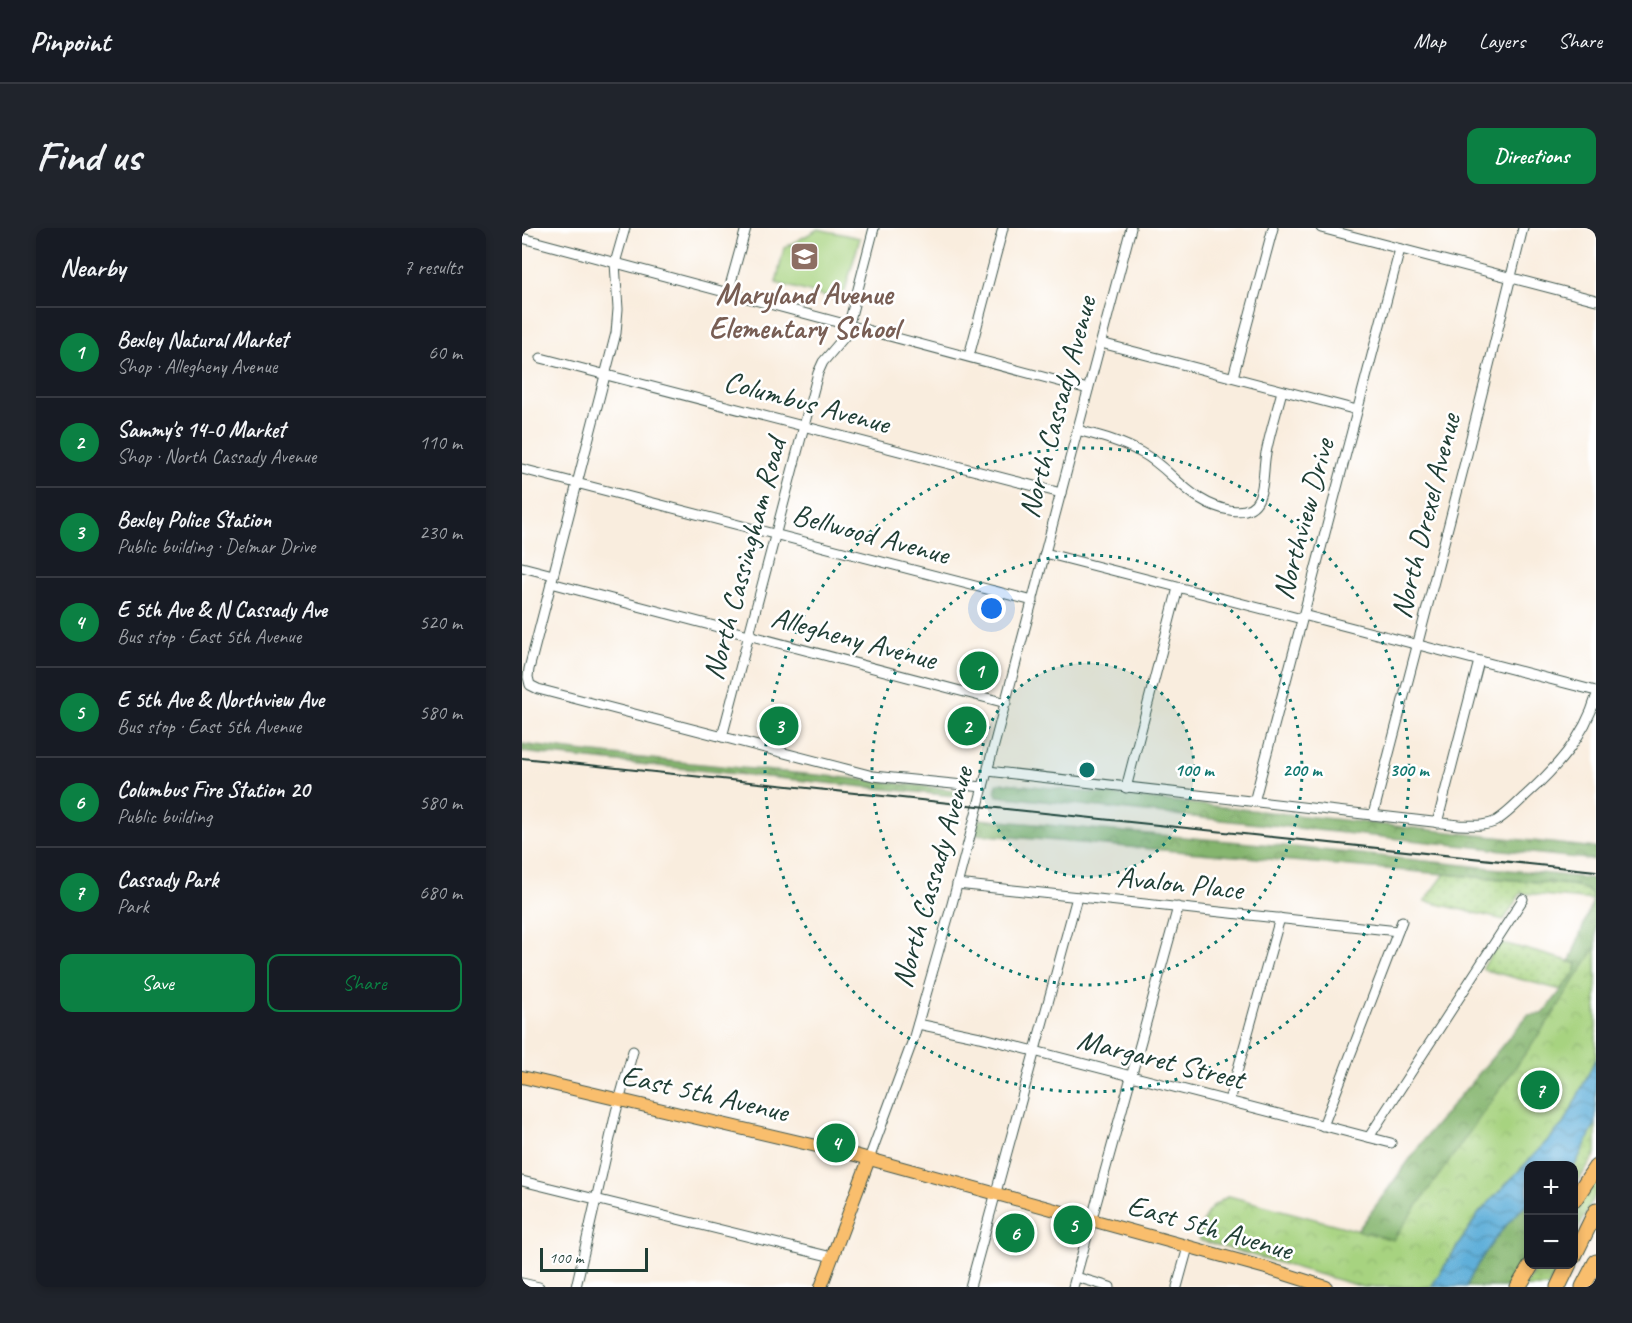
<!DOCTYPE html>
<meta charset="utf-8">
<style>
body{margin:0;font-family:Caveat,sans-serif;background:#20242c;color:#f1f3f6}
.controls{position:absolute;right:18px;bottom:18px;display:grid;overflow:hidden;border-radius:12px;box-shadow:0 3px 9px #0003}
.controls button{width:54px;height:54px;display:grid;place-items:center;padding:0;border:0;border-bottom:2px solid #363941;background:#171b24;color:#f1f3f6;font:30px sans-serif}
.scale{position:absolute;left:18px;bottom:15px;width:108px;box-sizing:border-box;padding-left:6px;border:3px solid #1f3d34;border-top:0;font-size:16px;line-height:21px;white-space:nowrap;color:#1f3d34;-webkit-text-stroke:4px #fff;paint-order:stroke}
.you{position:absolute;left:470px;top:381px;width:21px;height:21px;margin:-15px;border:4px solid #fff;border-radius:50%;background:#1a73e8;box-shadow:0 0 0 9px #1a73e833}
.badge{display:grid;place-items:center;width:39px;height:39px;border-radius:50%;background:#0b8043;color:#fff;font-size:20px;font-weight:700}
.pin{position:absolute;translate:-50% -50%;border:3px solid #fff;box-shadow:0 2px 6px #0006}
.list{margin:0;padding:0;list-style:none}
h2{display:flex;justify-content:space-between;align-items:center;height:78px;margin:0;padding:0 24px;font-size:26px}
h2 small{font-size:20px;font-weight:400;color:#9ea1a6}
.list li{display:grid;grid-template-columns:39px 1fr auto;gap:18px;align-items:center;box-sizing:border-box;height:90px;padding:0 24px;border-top:2px solid #363941}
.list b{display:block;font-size:22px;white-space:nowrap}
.list p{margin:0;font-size:20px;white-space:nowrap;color:#9ea1a6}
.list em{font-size:20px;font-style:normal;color:#9ea1a6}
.actions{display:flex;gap:12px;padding:18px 24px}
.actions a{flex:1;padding:14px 0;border:2px solid #0b8043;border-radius:12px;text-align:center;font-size:21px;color:#0b8043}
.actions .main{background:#0b8043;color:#fff}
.map{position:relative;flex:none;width:1074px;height:1059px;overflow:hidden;border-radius:12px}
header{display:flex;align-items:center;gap:36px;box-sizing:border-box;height:84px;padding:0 30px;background:#171b24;border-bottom:2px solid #363941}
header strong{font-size:28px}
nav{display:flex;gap:33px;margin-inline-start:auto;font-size:21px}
.intro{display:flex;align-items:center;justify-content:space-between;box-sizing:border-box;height:144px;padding:0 36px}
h1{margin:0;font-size:42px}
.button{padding:15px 27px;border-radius:12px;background:#0b8043;color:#fff;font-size:21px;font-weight:700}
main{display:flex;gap:36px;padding:0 36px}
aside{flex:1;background:#171b24;border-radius:12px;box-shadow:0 3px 9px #0003}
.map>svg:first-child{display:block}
.grass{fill:url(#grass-dots);stroke:#63885a;stroke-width:1.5}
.forest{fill:url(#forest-crowns);stroke:#527951;stroke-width:1.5}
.park{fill:url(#park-crowns);stroke:#63885a;stroke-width:1.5}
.pitch{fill:#a7d380;stroke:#63885a;stroke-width:1.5}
.water{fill:url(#water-waves);stroke:#3f7686;stroke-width:1.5}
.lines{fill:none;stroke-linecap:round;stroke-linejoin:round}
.minor-casing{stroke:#40574e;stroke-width:11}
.major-casing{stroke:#40574e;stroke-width:14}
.highway-casing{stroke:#40574e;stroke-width:17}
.minor{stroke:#fff;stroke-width:9}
.major{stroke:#f9be6d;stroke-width:12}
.highway{stroke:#f9be6d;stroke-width:15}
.rail{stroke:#1f3d34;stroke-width:2}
.ring{fill:none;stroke:#0f766e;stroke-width:3;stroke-dasharray:3 6}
.labels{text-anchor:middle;stroke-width:5;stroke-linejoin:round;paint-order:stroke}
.education-label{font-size:30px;font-weight:bold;fill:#785e54;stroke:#fff}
.street-label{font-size:30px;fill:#1f3d34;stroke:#fff}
.centre{fill:#0f766e;stroke:#fff;stroke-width:3}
.ring-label{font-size:18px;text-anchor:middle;font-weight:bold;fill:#0f766e;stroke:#fff;stroke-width:5;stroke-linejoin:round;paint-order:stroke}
</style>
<header>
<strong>Pinpoint</strong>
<nav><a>Map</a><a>Layers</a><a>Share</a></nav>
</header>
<div class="intro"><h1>Find us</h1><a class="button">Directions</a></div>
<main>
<aside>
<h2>Nearby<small>7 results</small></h2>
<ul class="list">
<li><span class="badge">1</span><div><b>Bexley Natural Market</b><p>Shop · Allegheny Avenue</p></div><em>60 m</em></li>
<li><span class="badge">2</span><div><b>Sammy's 14-0 Market</b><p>Shop · North Cassady Avenue</p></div><em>110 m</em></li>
<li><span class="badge">3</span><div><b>Bexley Police Station</b><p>Public building · Delmar Drive</p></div><em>230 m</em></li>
<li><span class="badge">4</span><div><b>E 5th Ave &amp; N Cassady Ave</b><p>Bus stop · East 5th Avenue</p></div><em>520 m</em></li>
<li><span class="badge">5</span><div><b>E 5th Ave &amp; Northview Ave</b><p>Bus stop · East 5th Avenue</p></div><em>580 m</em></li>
<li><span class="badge">6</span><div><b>Columbus Fire Station 20</b><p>Public building</p></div><em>580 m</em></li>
<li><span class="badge">7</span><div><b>Cassady Park</b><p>Park</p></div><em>680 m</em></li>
</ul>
<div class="actions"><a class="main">Save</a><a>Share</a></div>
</aside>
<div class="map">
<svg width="1074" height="1059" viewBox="0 0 1074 1059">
<defs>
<pattern id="grass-dots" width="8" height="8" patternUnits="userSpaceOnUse" patternTransform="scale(1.5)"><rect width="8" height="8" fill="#a7d380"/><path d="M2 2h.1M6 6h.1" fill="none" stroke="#8fb66f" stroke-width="1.8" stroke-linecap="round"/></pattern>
<pattern id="forest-crowns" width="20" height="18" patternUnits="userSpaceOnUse" patternTransform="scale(1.5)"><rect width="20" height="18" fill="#85b56e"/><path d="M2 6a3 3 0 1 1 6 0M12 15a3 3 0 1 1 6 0" fill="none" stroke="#6c945b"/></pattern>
<pattern id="park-crowns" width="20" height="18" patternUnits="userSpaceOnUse" patternTransform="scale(1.5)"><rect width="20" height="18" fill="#a7d380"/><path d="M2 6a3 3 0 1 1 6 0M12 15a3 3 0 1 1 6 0" fill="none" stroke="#8fb66f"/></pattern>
<pattern id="water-waves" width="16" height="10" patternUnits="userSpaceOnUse" patternTransform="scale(1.5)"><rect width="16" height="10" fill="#5fafd9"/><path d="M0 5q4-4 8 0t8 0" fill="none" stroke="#4e90b1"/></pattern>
</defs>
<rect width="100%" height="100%" fill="#fff"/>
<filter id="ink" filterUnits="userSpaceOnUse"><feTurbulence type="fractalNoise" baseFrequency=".0167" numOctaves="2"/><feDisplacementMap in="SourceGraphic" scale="12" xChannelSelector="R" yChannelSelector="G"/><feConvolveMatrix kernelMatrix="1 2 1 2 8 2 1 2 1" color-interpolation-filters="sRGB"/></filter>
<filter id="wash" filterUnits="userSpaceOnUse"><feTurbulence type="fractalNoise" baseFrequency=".008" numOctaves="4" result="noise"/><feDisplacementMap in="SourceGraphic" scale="24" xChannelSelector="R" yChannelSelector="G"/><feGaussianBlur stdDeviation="1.35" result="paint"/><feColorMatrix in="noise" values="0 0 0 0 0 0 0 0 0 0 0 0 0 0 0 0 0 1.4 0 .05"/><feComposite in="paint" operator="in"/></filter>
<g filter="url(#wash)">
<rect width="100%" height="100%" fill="#f9edde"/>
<g class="grass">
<path d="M923,646L1051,657C1061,660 1069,661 1071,672L999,665L982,692L903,673Z"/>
<polygon points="977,714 1047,733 1055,736 1054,743 1039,762 960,741"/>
<polygon points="1074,895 1074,926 1052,959 1052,939"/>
<polygon points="1074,945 1074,965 1052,1009 1052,981"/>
<polygon points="1016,1037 1037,1037 1026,1059 1002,1059"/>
</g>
<g class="forest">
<path d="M0,516C144,536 289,544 433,562L435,565L432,568L0,524Z"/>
<polygon points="483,555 1074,620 1074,632 475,568 473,563 475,556"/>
<path d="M457,591L762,618L1074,651V751L955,905L909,1059H841L821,1007L836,1002L907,905L1006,787L1021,786L1054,743L1055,736L1048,733L1071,672C1069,661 1061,660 1051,657L453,606Z"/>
<path d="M1006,976V1028L987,1059H944C956,1032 983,994 1006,976Z"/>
</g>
<path class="park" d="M1074,719V830L1043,894L957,985L909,1059H841L677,1012C681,988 685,979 707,968L871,1012L1032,785Z"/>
<polygon class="pitch" points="296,1 338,10 320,73 254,55 262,20"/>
<path class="water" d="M1074,830V895L1052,939V938H1006V976C983,994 956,1032 944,1059H909L957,985L1043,894Z"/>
</g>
<g filter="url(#ink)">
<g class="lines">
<defs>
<g id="minor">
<polyline points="103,0 93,35 96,81 94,105 7,441 6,449 8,457 16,461 351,548 461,559"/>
<polyline points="799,0 1074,72"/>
<polyline points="0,10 566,161"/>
<polyline points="206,65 224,0"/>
<polyline points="579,115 835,182"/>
<polyline points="447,128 481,0"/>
<polyline points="19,130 539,265"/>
<polyline points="711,149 751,0"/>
<path d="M555,202C578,208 599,213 620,225C641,236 656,257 677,270C693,280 727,293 737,270C743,256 741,239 744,225C748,204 755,183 760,163"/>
<polyline points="0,241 511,373"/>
<polyline points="523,325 780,391"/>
<polyline points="0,339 31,347"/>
<polyline points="29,355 484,475"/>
<polyline points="781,387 1074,463"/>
<polyline points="200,509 296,145 301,134 324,107 352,0"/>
<path d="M466,543L937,597C949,597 963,599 974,593C984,587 993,578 1002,569C1033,541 1062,510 1074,469"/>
<polyline points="604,560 656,360"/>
<polyline points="732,574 878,21"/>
<polyline points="851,587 942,238 1001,0"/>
<polyline points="915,595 957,433"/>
<polyline points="435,656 876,703"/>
<polyline points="396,796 458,809 869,915"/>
<polyline points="707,873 758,690"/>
<polyline points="801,898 880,693"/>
<polyline points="847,909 1001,671"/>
<polyline points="347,931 391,812 430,676 609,0"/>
<polyline points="0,953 310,1029"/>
<polyline points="554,1049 588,1059"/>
<polyline points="0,1055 17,1059"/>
<polyline points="54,1059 94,884 111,823"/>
<polyline points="448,1059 555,669"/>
<polyline points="551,1059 656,679"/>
<polyline points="655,1059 666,1019"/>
</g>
<g id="major">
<polyline points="0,849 333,927 744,1040 804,1059"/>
<polyline points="299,1059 347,931"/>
</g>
<g id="highway">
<polyline points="1052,972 1074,939"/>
<polyline points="1052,1028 1074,983"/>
<polyline points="996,1059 1010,1036"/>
<polyline points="1036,1059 1047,1036"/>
<polyline points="1061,1059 1074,1034"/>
</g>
</defs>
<use href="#minor" class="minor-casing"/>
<use href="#major" class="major-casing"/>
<use href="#highway" class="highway-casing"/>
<use href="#minor" class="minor"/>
<use href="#major" class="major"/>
<use href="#highway" class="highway"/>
<polyline class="rail" points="0,530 1074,643"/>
</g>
</g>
<circle cx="565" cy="542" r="107" fill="#0f766e" fill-opacity=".12"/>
<g class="ring">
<circle cx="565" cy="542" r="107"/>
<circle cx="565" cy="542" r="215"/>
<circle cx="565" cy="542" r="322"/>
</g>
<defs>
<symbol id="school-square" viewBox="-11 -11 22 22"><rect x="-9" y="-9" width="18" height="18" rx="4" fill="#8d6e63" stroke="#fff"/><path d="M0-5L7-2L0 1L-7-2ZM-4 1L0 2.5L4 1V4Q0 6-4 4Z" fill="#fff"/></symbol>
</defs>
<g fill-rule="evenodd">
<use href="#school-square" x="266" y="12" width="33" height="33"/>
</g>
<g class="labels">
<g class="education-label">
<text x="282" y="76">Maryland Avenue<tspan x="282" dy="34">Elementary School</tspan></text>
</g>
<g class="street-label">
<text transform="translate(285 174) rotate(15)" y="10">Columbus Avenue</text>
<text transform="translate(535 179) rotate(-75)" y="10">North Cassady Avenue</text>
<text transform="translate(903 288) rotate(-76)" y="10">North Drexel Avenue</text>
<text transform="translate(781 291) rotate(-75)" y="10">Northview Drive</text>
<text transform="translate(349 306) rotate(15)" y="10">Bellwood Avenue</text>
<text transform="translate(222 331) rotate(-75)" y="10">North Cassingham Road</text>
<text transform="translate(332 410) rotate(15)" y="10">Allegheny Avenue</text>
<text transform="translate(410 649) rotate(-74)" y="10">North Cassady Avenue</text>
<text transform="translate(658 655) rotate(6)" y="10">Avalon Place</text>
<text transform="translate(639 831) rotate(14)" y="10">Margaret Street</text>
<text transform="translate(183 865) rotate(13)" y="10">East 5th Avenue</text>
<text transform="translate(688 999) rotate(16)" y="10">East 5th Avenue</text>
</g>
</g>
<circle cx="565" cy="542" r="9" class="centre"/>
<g class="ring-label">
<text x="672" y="548">100 m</text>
<text x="780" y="548">200 m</text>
<text x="887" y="548">300 m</text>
</g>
</svg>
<div class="controls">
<button>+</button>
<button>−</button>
</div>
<div class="scale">100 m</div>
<div class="you"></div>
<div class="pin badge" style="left:457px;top:443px">1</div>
<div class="pin badge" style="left:445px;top:498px">2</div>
<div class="pin badge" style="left:257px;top:498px">3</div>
<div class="pin badge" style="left:314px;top:915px">4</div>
<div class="pin badge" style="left:551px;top:997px">5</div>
<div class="pin badge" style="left:493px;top:1005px">6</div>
<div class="pin badge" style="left:1018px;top:862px">7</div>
</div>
</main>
